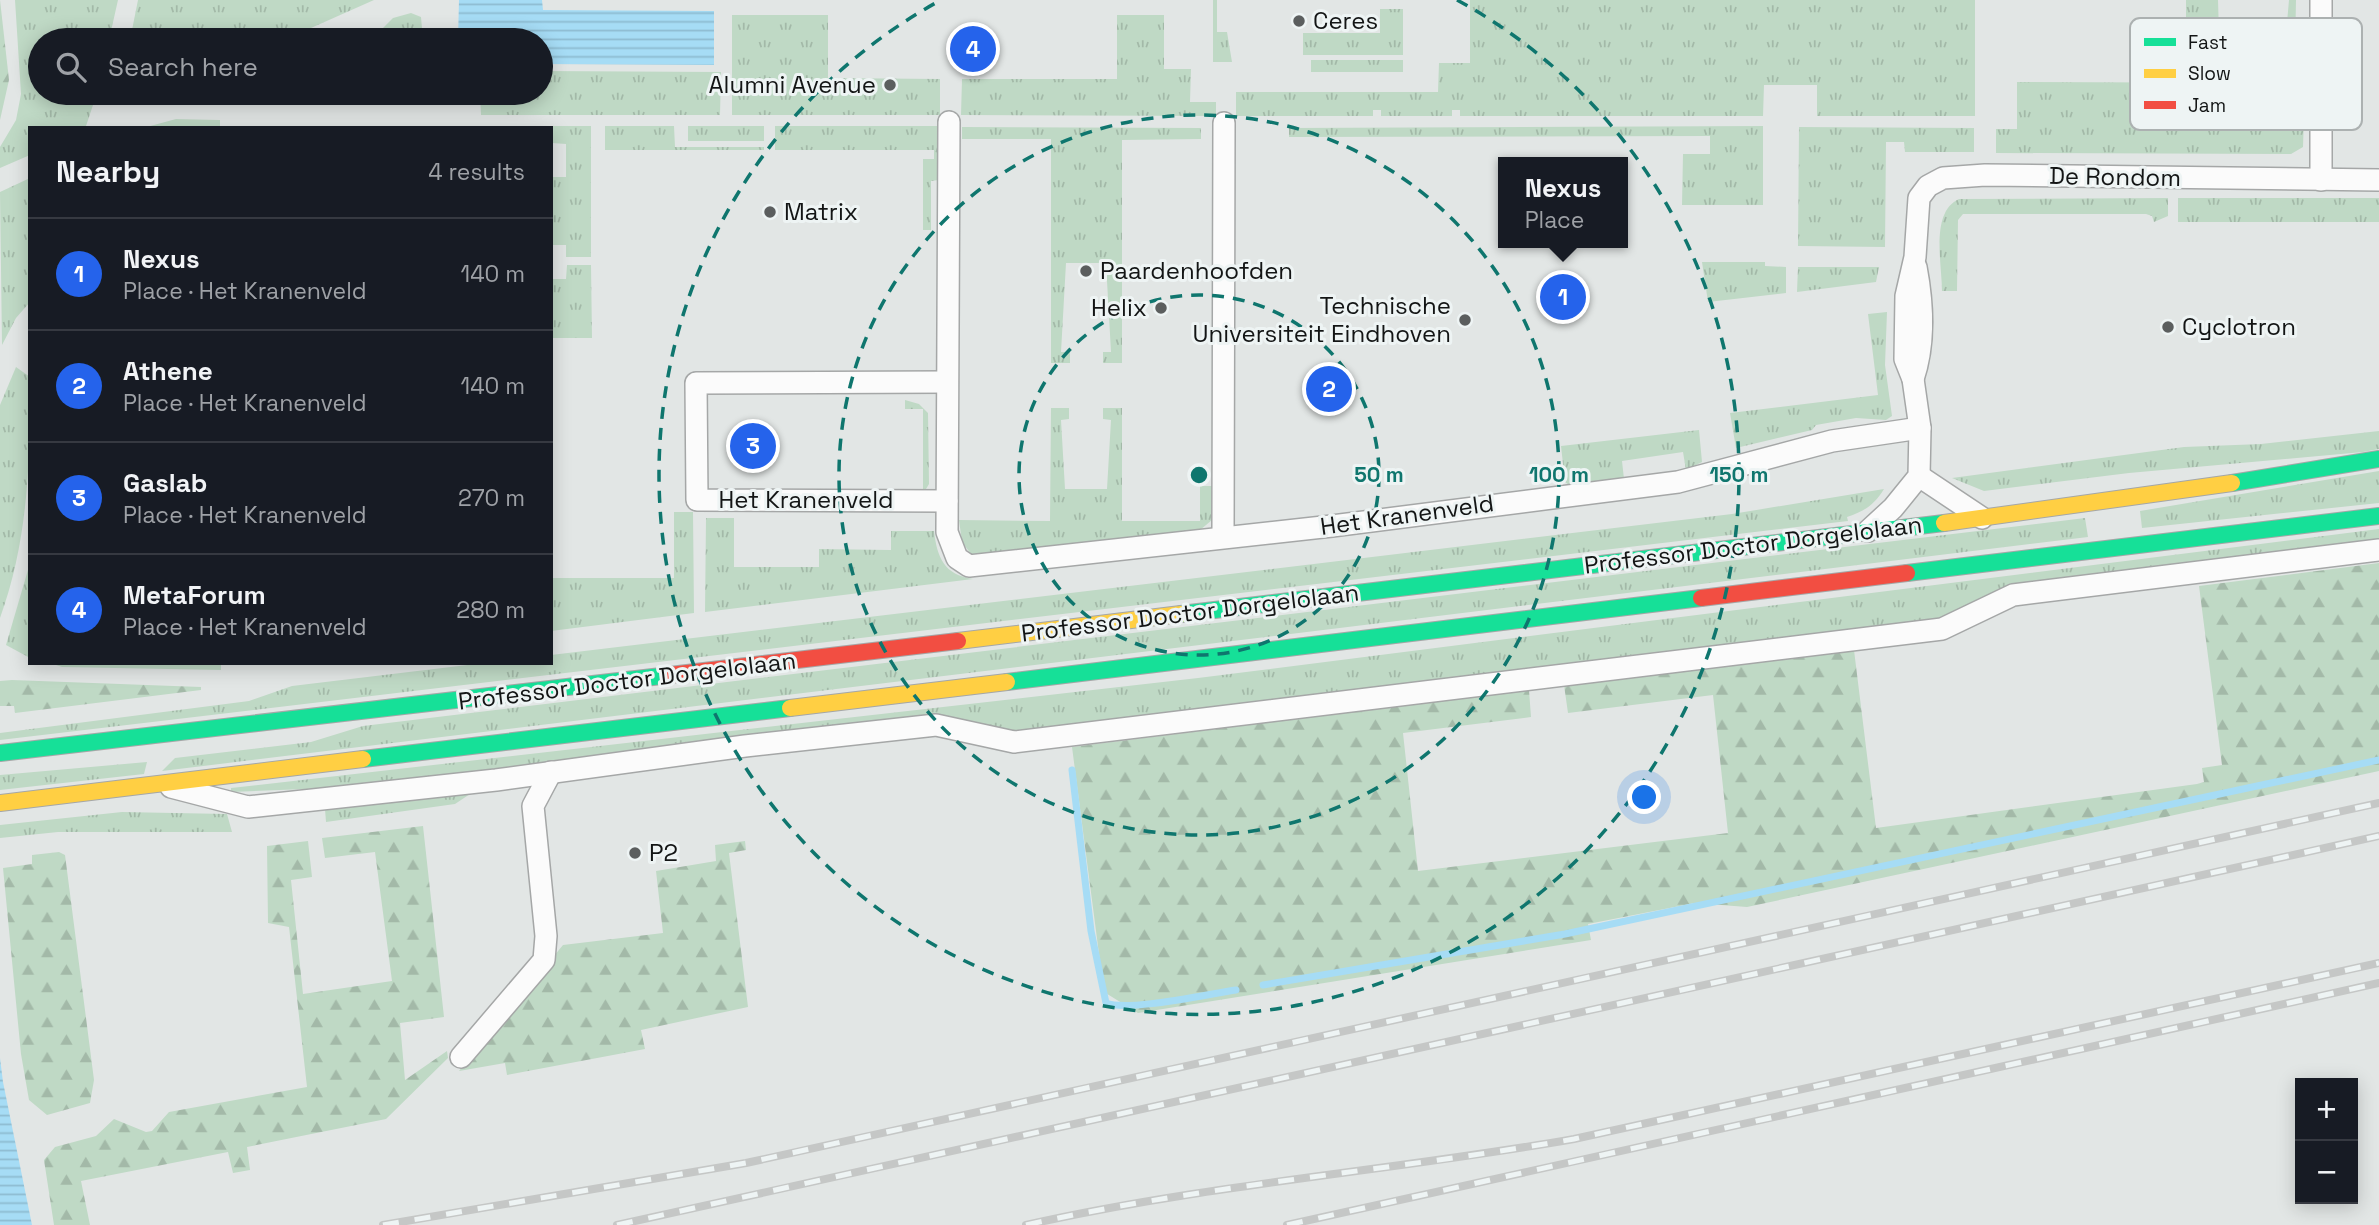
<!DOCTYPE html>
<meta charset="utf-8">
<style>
body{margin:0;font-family:"Space Grotesk",sans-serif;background:#242831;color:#f1f3f6}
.controls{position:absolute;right:21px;bottom:21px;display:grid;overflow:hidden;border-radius:0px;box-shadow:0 4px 18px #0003}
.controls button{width:63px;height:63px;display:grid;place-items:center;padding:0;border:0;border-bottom:2px solid #363941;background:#171b24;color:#f1f3f6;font:35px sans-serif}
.you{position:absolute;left:1645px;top:798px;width:24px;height:24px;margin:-18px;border:5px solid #fff;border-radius:50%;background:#1a73e8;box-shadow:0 0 0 10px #1a73e833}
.badge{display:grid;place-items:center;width:46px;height:46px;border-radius:50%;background:#2563eb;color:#fff;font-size:23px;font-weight:700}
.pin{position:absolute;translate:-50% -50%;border:4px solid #fff;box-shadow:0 2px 7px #0006}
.popup{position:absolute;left:1498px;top:157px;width:130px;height:91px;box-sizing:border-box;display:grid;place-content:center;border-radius:0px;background:#171b24;filter:drop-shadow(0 2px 5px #0005);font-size:23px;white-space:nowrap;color:#9ea1a6}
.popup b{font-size:26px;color:#f1f3f6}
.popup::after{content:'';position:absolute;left:50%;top:100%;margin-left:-14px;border:14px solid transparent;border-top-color:#171b24}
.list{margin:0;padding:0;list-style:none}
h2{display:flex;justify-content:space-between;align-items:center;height:91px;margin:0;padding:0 28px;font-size:30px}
h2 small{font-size:23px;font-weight:400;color:#9ea1a6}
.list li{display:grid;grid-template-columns:46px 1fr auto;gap:21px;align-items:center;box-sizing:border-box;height:112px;padding:0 28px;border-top:2px solid #363941}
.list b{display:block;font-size:26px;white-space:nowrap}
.list p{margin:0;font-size:23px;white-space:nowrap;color:#9ea1a6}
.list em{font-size:23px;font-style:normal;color:#9ea1a6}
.icon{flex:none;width:38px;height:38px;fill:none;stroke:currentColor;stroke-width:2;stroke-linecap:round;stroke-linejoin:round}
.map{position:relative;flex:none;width:2379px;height:1225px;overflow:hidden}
.search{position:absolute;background:#171b24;box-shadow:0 4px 18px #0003;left:28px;top:28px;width:525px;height:77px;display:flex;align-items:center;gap:18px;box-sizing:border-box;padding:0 24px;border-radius:38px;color:#9ea1a6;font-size:26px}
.panel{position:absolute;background:#171b24;box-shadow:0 4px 18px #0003;left:28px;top:126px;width:525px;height:539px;border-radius:0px}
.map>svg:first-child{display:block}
.grass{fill:url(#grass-tufts)}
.forest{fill:url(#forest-firs)}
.water{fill:url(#water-rules)}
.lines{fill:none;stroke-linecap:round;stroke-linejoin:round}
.stream{stroke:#a6dcf5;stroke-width:7}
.street-casing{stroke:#a5a7a7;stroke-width:24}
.fast-casing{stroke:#a5a7a7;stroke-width:18}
.slow-casing{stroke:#a5a7a7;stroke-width:18}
.jam-casing{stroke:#a5a7a7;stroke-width:18}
.street{stroke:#fbfbfb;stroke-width:21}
.fast{stroke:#16e098;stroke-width:16}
.slow{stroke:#ffcf43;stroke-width:16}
.jam{stroke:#f24e42;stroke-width:16}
.rail-casing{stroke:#c5c7c6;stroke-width:8}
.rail{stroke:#eef4f4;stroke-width:5;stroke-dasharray:16;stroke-linecap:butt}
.ring{fill:none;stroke:#0f766e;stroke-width:3.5;stroke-dasharray:12 9}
.poi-dot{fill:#5b5e5e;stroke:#eef4f4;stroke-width:2.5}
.labels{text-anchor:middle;stroke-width:6;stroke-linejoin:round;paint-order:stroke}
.poi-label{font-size:24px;fill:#131515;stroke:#eef4f4;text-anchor:start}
.street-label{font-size:24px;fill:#131515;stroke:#eef4f4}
.key{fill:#eef4f4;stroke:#acb1b1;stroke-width:2}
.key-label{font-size:19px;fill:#131515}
.centre{fill:#0f766e;stroke:#eef4f4;stroke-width:3.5}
.ring-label{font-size:21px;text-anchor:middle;font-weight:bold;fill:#0f766e;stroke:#eef4f4;stroke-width:6;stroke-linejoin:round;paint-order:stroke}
</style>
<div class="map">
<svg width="2379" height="1225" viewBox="0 0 2379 1225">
<defs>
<pattern id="grass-tufts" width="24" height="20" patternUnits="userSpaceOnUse" patternTransform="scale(1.75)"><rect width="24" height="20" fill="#bfd9c5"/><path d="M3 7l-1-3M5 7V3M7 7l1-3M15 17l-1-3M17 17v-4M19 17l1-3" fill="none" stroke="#a3b9a8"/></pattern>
<pattern id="forest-firs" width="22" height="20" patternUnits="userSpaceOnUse" patternTransform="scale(1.75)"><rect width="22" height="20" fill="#bfd9c5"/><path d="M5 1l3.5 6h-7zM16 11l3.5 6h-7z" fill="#a3b9a8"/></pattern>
<pattern id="water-rules" width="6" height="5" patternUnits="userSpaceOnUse" patternTransform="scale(1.75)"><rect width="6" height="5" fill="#a6dcf5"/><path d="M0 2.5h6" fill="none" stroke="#8ebcd1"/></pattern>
</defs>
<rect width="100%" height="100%" fill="#e2e6e5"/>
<g class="grass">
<polygon points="15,0 118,0 109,40 40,40 40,93 97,93 86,126 30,128 30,155 0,168 0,147 16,120 21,94"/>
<polygon points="138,0 374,0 284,40 130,40"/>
<polygon points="1213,0 1217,0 1217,32 1227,32 1232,62 1213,62"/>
<polygon points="1470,0 1975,0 1975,116 1817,116 1817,85 1764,85 1763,116 1460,116 1460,110 1452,110 1452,116 1381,116 1381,110 1373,110 1373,116 1236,116 1236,92 1438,92 1439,63 1470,63"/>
<polygon points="2186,0 2218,0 2219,34 2286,34 2289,0 2296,0 2295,52 2304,53 2304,70 2146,70 2146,56 2186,56"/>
<polygon points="1380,9 1403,9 1403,55 1303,55 1303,33 1380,33"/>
<polygon points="411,13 421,17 423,40 371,40 393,18"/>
<polygon points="732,15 828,15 828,78 940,79 940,115 732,115"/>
<polygon points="1117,15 1164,15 1164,69 1191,69 1190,102 1216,102 1216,116 961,115 962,79 1117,79"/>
<rect x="1311" y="60" width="92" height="12"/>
<polygon points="541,71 721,72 720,115 481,115 480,93 541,93"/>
<polygon points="2017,82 2305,83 2303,147 2291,154 1996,153 1996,129 2017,129"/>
<polygon points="217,93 328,93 321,103 313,104 198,104"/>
<polygon points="421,93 420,97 404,103 352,103 347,94"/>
<polygon points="176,119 220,120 220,128 143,128"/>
<polygon points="552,126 591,126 591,257 566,257 566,245 551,245 551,177 566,177 566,144 552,143"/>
<polygon points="605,126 674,126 675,147 764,147 764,150 605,150"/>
<rect x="688" y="126" width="76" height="15"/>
<polygon points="775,126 939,126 939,180 931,181 931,230 923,230 923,159 934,159 934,150 775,150"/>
<polygon points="1763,126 1763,205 1682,205 1683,154 1710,154 1710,136 1289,137 1289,128"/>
<polygon points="962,127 1201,128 1201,139 1122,140 1122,363 1103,363 1103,352 1111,352 1106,263 1066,263 1061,352 1070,352 1070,363 1051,363 1051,139 962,139"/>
<polygon points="1799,127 1974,128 1974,152 1905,152 1904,142 1886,142 1885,247 1798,246"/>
<polygon points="30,178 30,302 16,318 2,345 0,192"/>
<path d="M2168,198V216L2154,222L2152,216L2146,214H1963L1958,220L1957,291H1942C1942,264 1930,212 1959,199Z"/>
<rect x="2178" y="198" width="201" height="24"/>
<polygon points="1702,262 1765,262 1765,266 1786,267 1786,293 1708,302"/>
<polygon points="567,265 591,265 592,338 551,338 551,279 566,279"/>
<polygon points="1798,267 1879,267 1876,282 1797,292"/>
<polygon points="1887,312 1885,365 1892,416 1886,420 1856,418 1816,425 1812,430 1736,448 1730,413 1878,395 1868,314"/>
<path d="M16,367L30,377C30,461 29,537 0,618V405Z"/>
<polygon points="905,400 919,404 928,413 929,484 926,489 923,490 923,409 905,409"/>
<polygon points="1051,408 1069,408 1069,419 1061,420 1065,489 1107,489 1111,420 1103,419 1103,408 1122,408 1122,521 1200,521 1200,486 1215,486 1212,520 1200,530 987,555 971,554 962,542 959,520 1050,521"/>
<polygon points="1699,430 1702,462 1686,470 1683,452 1622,461 1624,479 1569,485 1565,482 1561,446"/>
<polygon points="2379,431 2379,449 2363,452 2129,473 1984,491 1952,478 2184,447 2261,444"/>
<polygon points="2379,471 2379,503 2142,528 2140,511"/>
<path d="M1884,489C1874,505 1865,511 1847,517L1848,521L0,740V733L249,701L292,686L484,663H551V655L1732,514Z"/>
<polygon points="674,512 693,512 694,613 551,631 551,578 674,578"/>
<path d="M706,518H734V567H819V549L891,550V531H934C937,557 944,575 973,579L705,612Z"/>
<polygon points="2085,518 2088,537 162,771 175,758 311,742 363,726"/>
<polygon points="2379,529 2379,543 2005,589 1940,619 1027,731 983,728 381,786 231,792 231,788 1198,678"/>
<polygon points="30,563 30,658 6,645"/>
<polygon points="50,663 221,663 221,670 62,667"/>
<polygon points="147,762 144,774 0,790 0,775"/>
<polygon points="476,790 455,804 326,822 325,809"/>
<polygon points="122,812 227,814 232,832 58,832 0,838 0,825"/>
</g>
<g class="forest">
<polygon points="0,0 9,80 0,120"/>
<polygon points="2379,563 2379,771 1747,907 1695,903 1588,924 1591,940 1138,1013 1104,992 1072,747 1529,690 1531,717 1403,733 1418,871 1728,833 1713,695 1568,713 1564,685 1854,650 1876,828 2197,784 2204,782 2202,768 2222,765 2199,586"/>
<polygon points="12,680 201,687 201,690 15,713 14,706 0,706 0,681"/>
<polygon points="423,826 444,1017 400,1023 405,1080 447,1051 448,1058 386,1119 247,1147 250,1170 233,1173 228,1152 81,1181 90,1225 54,1225 44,1160 55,1147 96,1136 114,1119 146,1132 152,1131 169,1112 307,1087 289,927 268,923 267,846 308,841 312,877 291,880 303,994 392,981 375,852 325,858 322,838"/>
<polygon points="745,841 746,850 729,853 748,1007 641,1030 645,1049 507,1075 505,1063 459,1071 563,945 663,933 656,871 716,861 715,845"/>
<polygon points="59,852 65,855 94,1080 90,1103 47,1115 29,1100 21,1054 3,868 32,864 32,855"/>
</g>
<g class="water">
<polygon points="459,0 542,0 543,10 714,11 714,65 541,64 541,40 458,40"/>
<polygon points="0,1058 3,1082 32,1225 0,1225"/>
</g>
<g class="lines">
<g class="stream">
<path d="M1072,770L1091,931L1106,1003C1128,1012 1208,994 1236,990"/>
<polyline points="1263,985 1565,934 2379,760"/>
</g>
<defs>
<g id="street">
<polyline points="949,122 947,532 957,558 969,566 1332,526 1678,482 1832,441 1920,428"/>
<polyline points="2321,180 2321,0"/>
<path d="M1913,379C1925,344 1923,304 1916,267"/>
<polyline points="1919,476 1982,518"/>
<polyline points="947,501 697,500 696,383 947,382"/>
<polyline points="1868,531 1893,508 1919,476 1920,428 1913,379 1905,359 1906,296 1915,257 1919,198 1928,186 1943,178 1985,175 2379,180"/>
<polyline points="1223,537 1224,123"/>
<polyline points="171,787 248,807 496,780 745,746 936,725 1014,742 1942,629 2013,595 2379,550"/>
<polyline points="461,1057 544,960 546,936 533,806 551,772"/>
</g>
<g id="fast">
<polyline points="2232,483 2379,459"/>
<polyline points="1907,573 2379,516"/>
<polyline points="1181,614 1944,523"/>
<polyline points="1007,682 1701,598"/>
<polyline points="0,753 670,675"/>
<polyline points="363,759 790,708"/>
</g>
<g id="slow">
<polyline points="1944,523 2232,483"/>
<polyline points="958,641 1181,614"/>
<polyline points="790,708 1007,682"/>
<polyline points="0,803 363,759"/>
</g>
<g id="jam">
<polyline points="1701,598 1907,573"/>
<polyline points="670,675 958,641"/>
</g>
</defs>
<use href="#street" class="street-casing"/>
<use href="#fast" class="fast-casing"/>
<use href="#slow" class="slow-casing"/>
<use href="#jam" class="jam-casing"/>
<use href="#street" class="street"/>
<use href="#fast" class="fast"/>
<use href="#slow" class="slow"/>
<use href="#jam" class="jam"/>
<defs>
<g id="rail">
<polyline points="383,1225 746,1163 2379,803"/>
<polyline points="617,1225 2379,836"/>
<path d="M1026,1225C1208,1184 1391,1171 1574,1139L2379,963"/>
<polyline points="1287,1225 2379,983"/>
</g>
</defs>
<use href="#rail" class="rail-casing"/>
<use href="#rail" class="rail"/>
</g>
<g class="ring">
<circle cx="1199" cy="475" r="180"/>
<circle cx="1199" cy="475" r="360"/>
<path d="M1457 0A540 540 0 1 1 941 0"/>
</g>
<g class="poi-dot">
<circle cx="1299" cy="21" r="7"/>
<circle cx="890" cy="85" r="7"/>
<circle cx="770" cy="212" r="7"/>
<circle cx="1086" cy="271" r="7"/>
<circle cx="1161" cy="308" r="7"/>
<circle cx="1465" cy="320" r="7"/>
<circle cx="2168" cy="327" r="7"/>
<circle cx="635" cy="853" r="7"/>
</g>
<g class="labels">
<g class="poi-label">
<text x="1313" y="29">Ceres</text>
<text x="876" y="93" text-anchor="end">Alumni Avenue</text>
<text x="784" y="220">Matrix</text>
<text x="1100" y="279">Paardenhoofden</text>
<text x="1451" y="314" text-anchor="end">Technische<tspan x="1451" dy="28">Universiteit Eindhoven</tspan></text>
<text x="1147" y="316" text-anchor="end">Helix</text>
<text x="2182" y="335">Cyclotron</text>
<text x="649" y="861">P2</text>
</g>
<g class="street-label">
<text transform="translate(2115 177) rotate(1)" y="8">De Rondom</text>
<text x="806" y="508">Het Kranenveld</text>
<text transform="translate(1407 515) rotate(-8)" y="8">Het Kranenveld</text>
<text transform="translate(1753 545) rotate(-7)" y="8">Professor Doctor Dorgelolaan</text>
<text transform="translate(1190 613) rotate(-7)" y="8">Professor Doctor Dorgelolaan</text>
<text transform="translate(627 681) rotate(-7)" y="8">Professor Doctor Dorgelolaan</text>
</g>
</g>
<rect x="2130" y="18" width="232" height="112" rx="10" class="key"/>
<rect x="2144" y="38" width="32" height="8" fill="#16e098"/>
<rect x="2144" y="69" width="32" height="9" fill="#ffcf43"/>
<rect x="2144" y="101" width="32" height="8" fill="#f24e42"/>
<g class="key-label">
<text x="2188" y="49">Fast</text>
<text x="2188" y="80">Slow</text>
<text x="2188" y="112">Jam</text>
</g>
<circle cx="1199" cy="475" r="10" class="centre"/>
<g class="ring-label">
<text x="1379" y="482">50 m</text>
<text x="1559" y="482">100 m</text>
<text x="1739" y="482">150 m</text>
</g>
</svg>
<div class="controls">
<button>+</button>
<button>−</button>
</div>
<div class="you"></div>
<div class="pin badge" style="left:1563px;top:297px">1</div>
<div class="popup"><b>Nexus</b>Place</div>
<div class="pin badge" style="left:1329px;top:389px">2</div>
<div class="pin badge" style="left:753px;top:446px">3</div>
<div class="pin badge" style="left:973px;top:49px">4</div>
<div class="search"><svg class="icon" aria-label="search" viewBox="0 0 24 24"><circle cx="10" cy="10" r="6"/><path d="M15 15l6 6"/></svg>Search here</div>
<section class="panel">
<h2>Nearby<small>4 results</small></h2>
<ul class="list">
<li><span class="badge">1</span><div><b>Nexus</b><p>Place · Het Kranenveld</p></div><em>140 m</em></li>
<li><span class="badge">2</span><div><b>Athene</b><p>Place · Het Kranenveld</p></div><em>140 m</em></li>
<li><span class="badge">3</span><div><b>Gaslab</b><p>Place · Het Kranenveld</p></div><em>270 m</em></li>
<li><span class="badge">4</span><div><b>MetaForum</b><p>Place · Het Kranenveld</p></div><em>280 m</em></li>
</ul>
</section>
</div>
